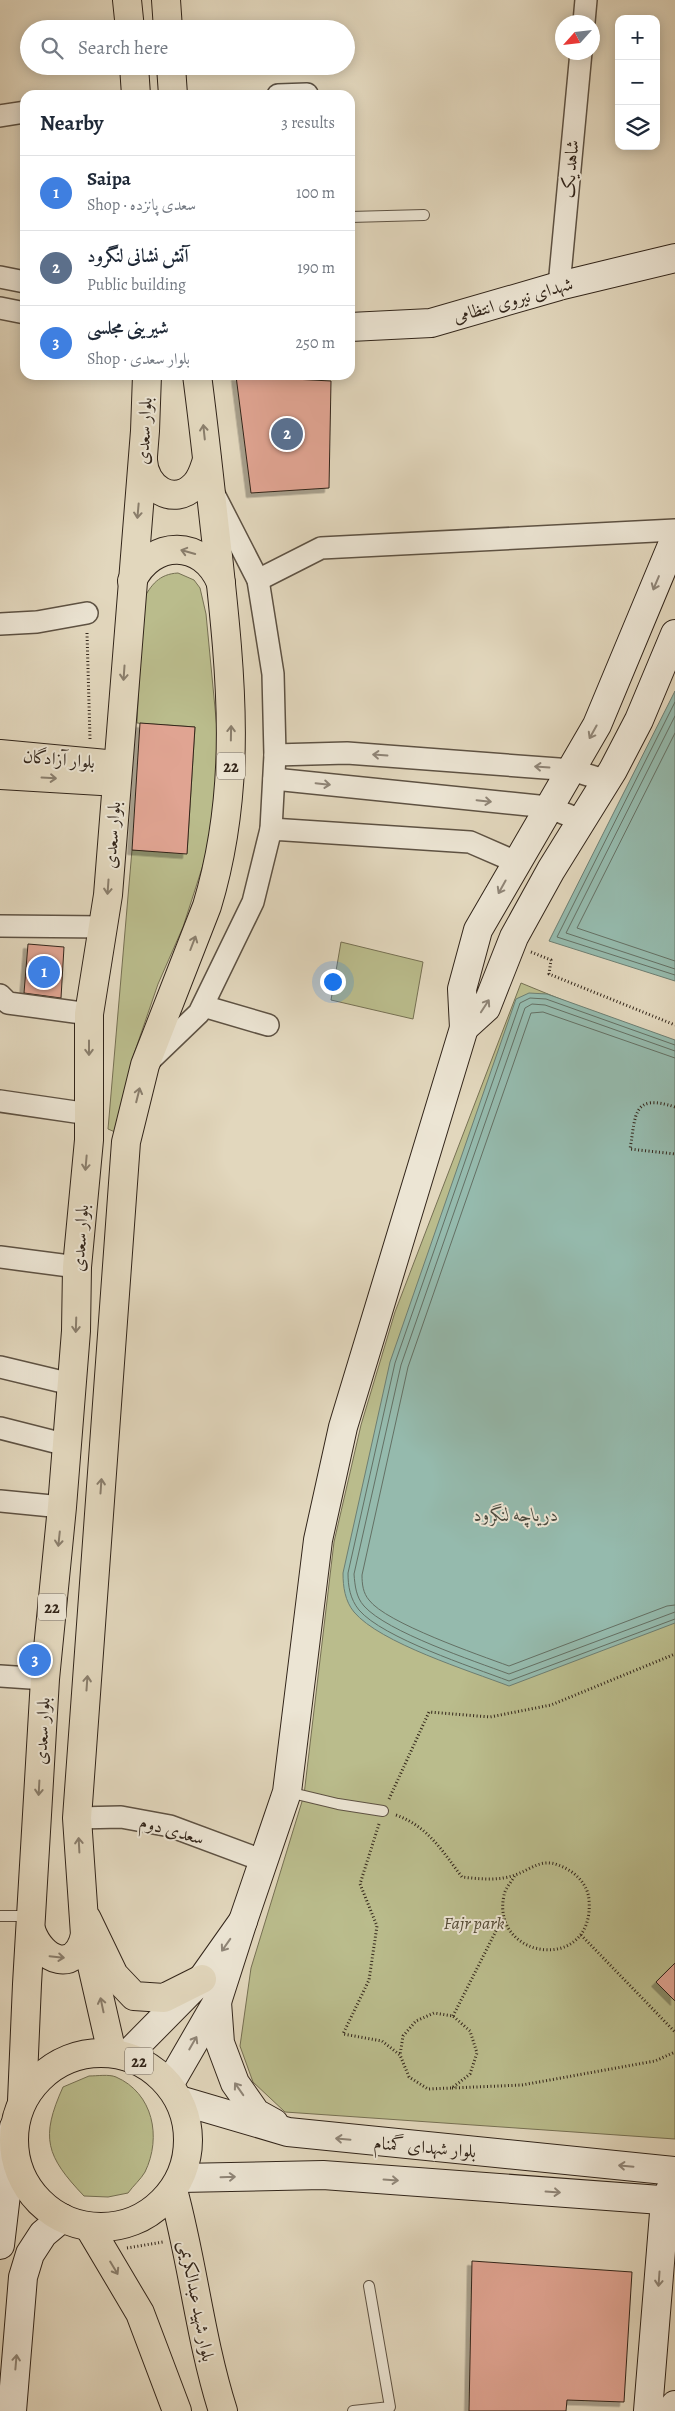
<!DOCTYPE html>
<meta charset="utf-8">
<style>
body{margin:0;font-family:Alegreya,Amiri,serif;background:#f2f2f3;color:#1f2937}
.controls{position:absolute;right:15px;top:15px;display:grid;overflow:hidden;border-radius:10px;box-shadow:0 2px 12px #0003}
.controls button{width:45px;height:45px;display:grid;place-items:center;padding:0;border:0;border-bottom:1px solid #e0e1e3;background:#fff;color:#1f2937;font:25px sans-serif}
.compass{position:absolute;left:555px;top:15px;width:45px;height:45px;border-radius:50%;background:#fff;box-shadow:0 2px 12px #0003;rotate:243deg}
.you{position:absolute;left:332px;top:981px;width:18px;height:18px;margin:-12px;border:4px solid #fff;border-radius:50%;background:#1a73e8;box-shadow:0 0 0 8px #1a73e833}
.badge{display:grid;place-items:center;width:32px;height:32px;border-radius:50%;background:#b45309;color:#fff;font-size:16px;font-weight:700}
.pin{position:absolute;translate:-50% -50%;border:2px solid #fff;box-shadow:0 1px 5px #0006}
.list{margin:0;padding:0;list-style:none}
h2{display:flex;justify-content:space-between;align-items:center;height:65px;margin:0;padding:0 20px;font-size:21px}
h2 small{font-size:16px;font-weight:400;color:#747a83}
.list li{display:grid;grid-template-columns:32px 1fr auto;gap:15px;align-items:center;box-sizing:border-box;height:75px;padding:0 20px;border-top:1px solid #e0e1e3}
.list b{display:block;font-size:19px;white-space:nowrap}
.list p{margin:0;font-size:16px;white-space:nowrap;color:#747a83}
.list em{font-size:16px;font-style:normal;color:#747a83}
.icon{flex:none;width:28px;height:28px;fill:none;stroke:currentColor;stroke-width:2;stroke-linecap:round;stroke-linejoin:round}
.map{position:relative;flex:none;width:675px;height:2411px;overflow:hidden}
.search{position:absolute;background:#fff;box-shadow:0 2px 12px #0003;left:20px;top:20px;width:335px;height:55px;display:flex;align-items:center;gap:12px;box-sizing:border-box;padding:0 18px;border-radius:28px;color:#747a83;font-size:19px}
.panel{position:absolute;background:#fff;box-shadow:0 2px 12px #0003;left:20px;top:90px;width:335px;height:290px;border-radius:15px}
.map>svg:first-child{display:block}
.green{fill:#babc8c;stroke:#767053}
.water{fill:#95baad;stroke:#6d7e72}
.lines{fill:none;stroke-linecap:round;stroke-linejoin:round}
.shore{stroke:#647064;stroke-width:1}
.building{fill:#e0a492;stroke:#32251a;filter:url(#shadow)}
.lane-casing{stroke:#5e5243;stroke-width:12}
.street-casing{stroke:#5e5243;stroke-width:24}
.secondary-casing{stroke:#32251a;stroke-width:30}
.primary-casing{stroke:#32251a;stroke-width:30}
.highway-casing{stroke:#32251a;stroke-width:30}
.path{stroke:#32251a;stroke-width:3;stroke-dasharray:1 2.5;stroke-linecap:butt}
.lane{stroke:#ece5d4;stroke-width:10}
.street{stroke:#ece5d4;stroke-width:21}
.secondary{stroke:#ece5d4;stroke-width:28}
.primary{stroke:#e2d7bd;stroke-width:28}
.highway{stroke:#e2d7bd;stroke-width:28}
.oneway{stroke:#8a7e6c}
.oneway2{stroke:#8f8577}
.labels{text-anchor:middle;stroke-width:4;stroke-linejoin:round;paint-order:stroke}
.shield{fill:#ece5d4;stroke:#6a5f52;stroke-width:1}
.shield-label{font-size:16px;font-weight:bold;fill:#32251a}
.street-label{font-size:18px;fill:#32251a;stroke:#ece5d4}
.park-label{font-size:18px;font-style:italic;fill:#544b36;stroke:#ece5d4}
.water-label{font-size:19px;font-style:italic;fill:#4b4a3f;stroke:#ece5d4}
</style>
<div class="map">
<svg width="675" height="2411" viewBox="0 0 675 2411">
<defs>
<filter id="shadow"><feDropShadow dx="-4.5" dy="4.5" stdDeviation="0" flood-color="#0004"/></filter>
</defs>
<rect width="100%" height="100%" fill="#e2d7bd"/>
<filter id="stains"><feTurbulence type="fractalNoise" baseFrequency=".004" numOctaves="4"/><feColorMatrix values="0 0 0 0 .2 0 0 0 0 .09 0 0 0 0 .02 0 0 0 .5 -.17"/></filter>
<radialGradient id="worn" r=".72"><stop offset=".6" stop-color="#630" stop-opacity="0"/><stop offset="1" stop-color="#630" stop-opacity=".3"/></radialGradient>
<g class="green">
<path d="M178,573L194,580L200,588L206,614L219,750L213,834L183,927L158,984L134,1054L115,1132L108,1129L132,850L187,853L195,727L137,723L143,600C151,585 159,574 178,573Z"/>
<polygon points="341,942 423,962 413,1019 331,1000"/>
<polygon points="521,983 675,1046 675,2139 285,2112 253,2082 240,2046 251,1968 304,1795 334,1542 361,1425 395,1312"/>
<path d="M89,2076C97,2076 109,2074 116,2077C153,2093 162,2137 145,2172C141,2179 133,2186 128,2193L108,2197L84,2196C46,2156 40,2138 63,2087Z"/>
</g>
<g class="water">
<polygon points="675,691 675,981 549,941"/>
<path d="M529,993L547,994L675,1040V1623L509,1686C470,1671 380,1643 354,1612C345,1601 343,1587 343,1573L390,1362L516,999Z"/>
</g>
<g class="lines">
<g class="shore">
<polyline points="675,702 557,937 675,975"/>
<polyline points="675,716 566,933 675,969"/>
<polyline points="675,733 577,928 675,961"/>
<path d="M675,1045L546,999L530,998L520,1003L395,1363L348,1573C348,1586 350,1599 359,1610C383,1638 472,1667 509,1681L675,1619"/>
<path d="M675,1051L545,1005L532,1004L525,1008L401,1365L354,1574C355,1586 356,1597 364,1606C387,1632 474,1661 509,1674L675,1612"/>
<path d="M675,1058L543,1012L531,1013L408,1367L362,1575C362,1584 363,1593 369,1600C386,1623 479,1655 509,1666L667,1606L675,1605"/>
</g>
</g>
<g class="building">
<polygon points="236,376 331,381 329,488 251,493"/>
<polygon points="140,723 195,727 187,854 132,850"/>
<polygon points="28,944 64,947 61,998 24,993"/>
<polygon points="675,1963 675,2001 656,1982"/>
<polygon points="472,2261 632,2272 624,2402 567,2400 566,2411 469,2411"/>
</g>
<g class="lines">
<defs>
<g id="lane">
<polyline points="350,217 424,215"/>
<polyline points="288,1792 338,1804 383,1811"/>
<polyline points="0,1916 31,1916"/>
<polyline points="353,2411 390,2407 369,2286"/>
</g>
<g id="street">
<polyline points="584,22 586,0"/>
<polyline points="278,95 307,94"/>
<polyline points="0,116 25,112"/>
<polyline points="0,277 25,282"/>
<polyline points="559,286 581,52"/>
<polyline points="0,308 25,313"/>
<polyline points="215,496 258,580 273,674 275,755 271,829"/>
<polyline points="258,580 321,548 675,530"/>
<polyline points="0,624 37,622 87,613"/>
<polyline points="275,755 347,753 572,770 607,781"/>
<polyline points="274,779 548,807 583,821"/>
<polyline points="0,926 105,927"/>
<polyline points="0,995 8,1003 89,1014"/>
<polyline points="203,1006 268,1025"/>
<polyline points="147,1063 199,1013 253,902 271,829 470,842 516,862"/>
<polyline points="0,1101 89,1114"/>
<polyline points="0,1257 77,1267"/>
<polyline points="0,1367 71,1384"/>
<polyline points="0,1428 67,1445"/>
<polyline points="0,1501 62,1507"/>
<polyline points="0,1676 45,1679"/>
<polyline points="77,1818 121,1817 170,1826 264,1861"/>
</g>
<g id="secondary">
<polyline points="350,327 431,323 559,286 675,258"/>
<polyline points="675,538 597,725 478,930 462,989 464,1028 486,1008 514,937 551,870 613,770 639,720 675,634"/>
<polyline points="243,1921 287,1792 318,1540 343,1427 464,1028"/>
<polyline points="217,2002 220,2043 235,2083 256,2113 274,2123"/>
<polyline points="126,2056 202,1979 243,1921 217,2002 169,2085"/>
<polyline points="179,2100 288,2132 675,2171"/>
<polyline points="180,2178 323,2175 675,2201"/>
<polyline points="0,2245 14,2127"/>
<polyline points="12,2411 23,2277 30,2254 43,2234 62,2218"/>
<polyline points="648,2411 665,2201 673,2184"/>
<polyline points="675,2411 675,2405"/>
</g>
<g id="primary">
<polyline points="87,1919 114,1975 134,1996 164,1998 202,1979"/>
<path d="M173,2190C193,2263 200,2339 223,2411"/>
<polyline points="89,2227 140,2313 177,2411"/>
</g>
<g id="highway">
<polyline points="127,0 130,29"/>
<polyline points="166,0 168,29"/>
<polyline points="134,66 136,95"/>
<polyline points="171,66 173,95"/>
<path d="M143,460C144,487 173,508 195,485C202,478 204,469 207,460"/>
<path d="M132,581C152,539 203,539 221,583"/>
<polyline points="0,754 117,765"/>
<polyline points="0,775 101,781"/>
<path d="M31,1930C42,1962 76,1974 85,1935"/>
<path d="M112,2053L85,1935L77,1818L126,1142L145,1065L207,906C243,787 231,677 218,556C211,496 205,435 197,375"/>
<circle cx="101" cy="2140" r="87"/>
<polyline points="22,2101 27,1984 45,1679 62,1507 76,1331 77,1267 89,1140 89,1014 108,895 145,431 147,375"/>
</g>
</defs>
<use href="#lane" class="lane-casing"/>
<use href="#street" class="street-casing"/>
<use href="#secondary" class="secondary-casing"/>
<use href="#primary" class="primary-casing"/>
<use href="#highway" class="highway-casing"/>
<g class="path">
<polyline points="87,633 90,739"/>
<polyline points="531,952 551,960 549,974 675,1025"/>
<path d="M675,1107C632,1093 636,1115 630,1149L675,1154"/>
<polyline points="389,1799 429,1712 490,1717 551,1705 675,1654"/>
<path d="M396,1815C429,1827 442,1851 462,1877C479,1879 499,1881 515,1875C530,1870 541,1858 558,1865C573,1870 588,1883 589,1900C595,1974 490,1960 504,1895C505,1889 512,1881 515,1875"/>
<polyline points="379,1824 360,1884 377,1926 369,1980 343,2034 382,2041 400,2055 409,2077 428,2089 452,2088 470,2074 477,2053 470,2031 453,2016 434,2013 416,2021 403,2036 400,2055"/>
<polyline points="581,1935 675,2032"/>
<polyline points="453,2016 503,1917"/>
<polyline points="452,2088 522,2085 655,2061 675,2052"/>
<polyline points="127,2248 163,2242"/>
</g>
<use href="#lane" class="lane"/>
<use href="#street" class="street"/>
<use href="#secondary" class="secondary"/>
<use href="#primary" class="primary"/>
<use href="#highway" class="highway"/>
</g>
<defs><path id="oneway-shaft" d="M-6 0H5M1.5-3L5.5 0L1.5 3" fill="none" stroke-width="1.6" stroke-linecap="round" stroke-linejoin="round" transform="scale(1.25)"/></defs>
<g class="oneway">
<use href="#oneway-shaft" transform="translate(204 432) rotate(-96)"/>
<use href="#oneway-shaft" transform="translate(138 511) rotate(95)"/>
<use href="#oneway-shaft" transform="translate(188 552) rotate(-164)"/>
<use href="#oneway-shaft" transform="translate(124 673) rotate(94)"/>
<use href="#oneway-shaft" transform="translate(231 733) rotate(-89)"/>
<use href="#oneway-shaft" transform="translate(49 778) rotate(3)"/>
<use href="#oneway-shaft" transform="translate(108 887) rotate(94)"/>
<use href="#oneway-shaft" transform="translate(193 943) rotate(-69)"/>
<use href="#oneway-shaft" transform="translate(89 1048) rotate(90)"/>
<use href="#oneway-shaft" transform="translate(138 1095) rotate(-76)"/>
<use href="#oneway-shaft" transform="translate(86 1163) rotate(95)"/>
<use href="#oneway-shaft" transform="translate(76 1325) rotate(92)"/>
<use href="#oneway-shaft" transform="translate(101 1486) rotate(-86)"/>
<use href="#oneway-shaft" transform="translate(59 1539) rotate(96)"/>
<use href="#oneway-shaft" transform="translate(87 1683) rotate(-86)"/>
<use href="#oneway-shaft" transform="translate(39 1788) rotate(93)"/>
<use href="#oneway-shaft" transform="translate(79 1845) rotate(-93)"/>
<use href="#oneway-shaft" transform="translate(57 1957) rotate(6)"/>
<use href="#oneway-shaft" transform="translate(102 2005) rotate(-102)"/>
<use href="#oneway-shaft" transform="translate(114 2268) rotate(59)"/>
</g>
<g class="oneway2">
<use href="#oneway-shaft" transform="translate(656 583) rotate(113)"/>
<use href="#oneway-shaft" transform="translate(593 732) rotate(119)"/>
<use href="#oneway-shaft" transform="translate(380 755) rotate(-176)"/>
<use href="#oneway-shaft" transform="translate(542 767) rotate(-176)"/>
<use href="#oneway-shaft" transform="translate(323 784) rotate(6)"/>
<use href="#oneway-shaft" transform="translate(484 801) rotate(6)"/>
<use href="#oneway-shaft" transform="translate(502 887) rotate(119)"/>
<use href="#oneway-shaft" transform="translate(485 1006) rotate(-57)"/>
<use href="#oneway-shaft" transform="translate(226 1945) rotate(125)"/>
<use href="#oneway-shaft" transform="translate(193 2043) rotate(-60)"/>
<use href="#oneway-shaft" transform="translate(239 2089) rotate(-125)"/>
<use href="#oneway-shaft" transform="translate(343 2139) rotate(-175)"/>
<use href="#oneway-shaft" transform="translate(626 2166) rotate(-175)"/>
<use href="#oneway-shaft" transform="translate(228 2177) rotate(-2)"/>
<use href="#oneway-shaft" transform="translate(391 2180) rotate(4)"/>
<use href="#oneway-shaft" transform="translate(553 2192) rotate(4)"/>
<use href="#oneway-shaft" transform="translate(659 2279) rotate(94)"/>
<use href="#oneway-shaft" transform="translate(16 2362) rotate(-85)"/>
</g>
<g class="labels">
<g class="shield">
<rect x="217" y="752.5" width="28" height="27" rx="4"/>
<rect x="38" y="1593.5" width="28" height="27" rx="4"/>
<rect x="125" y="2047.5" width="28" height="27" rx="4"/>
</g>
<g class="shield-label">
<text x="231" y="772">22</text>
<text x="52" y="1613">22</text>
<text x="139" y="2067">22</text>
</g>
<g class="street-label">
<text transform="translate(570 169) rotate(-85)" y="6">شاهد یک</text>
<text transform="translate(513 300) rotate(-16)" y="6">شهدای نیروی انتظامی</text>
<text transform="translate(144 431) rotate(-87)" y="6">بلوار سعدی</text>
<text transform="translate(59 759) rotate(5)" y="6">بلوار آزادگان</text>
<text transform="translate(112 835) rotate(-86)" y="6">بلوار سعدی</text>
<text transform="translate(80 1238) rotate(-86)" y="6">بلوار سعدی</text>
<text transform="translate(42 1731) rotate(-87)" y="6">بلوار سعدی</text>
<text transform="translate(172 1830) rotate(16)" y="6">سعدی دوم</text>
<text transform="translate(425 2147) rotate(5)" y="6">بلوار شهدای گمنام</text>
<text transform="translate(197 2301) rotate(79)" y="6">بلوار شهید عبدالکریمی</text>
</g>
<g class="park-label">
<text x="474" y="1929">Fajr park</text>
</g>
<g class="water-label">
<text x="516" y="1521">دریاچه لنگرود</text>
</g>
</g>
<rect width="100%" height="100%" filter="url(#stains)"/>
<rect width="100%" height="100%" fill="url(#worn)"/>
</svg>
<div class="controls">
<button>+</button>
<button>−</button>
<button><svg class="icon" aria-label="layers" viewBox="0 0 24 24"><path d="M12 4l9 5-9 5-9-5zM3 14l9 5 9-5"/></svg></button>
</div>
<svg class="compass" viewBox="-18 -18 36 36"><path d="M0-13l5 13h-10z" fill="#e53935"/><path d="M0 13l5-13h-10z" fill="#747a83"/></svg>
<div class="you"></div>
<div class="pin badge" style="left:44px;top:972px;background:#3f7fe0">1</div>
<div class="pin badge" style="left:287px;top:434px;background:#5c6f8a">2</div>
<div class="pin badge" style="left:35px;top:1660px;background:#3f7fe0">3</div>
<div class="search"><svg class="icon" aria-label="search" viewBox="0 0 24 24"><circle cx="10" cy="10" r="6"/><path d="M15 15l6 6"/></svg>Search here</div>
<section class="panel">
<h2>Nearby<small>3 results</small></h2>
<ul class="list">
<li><span class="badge" style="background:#3f7fe0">1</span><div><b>Saipa</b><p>Shop · سعدی پانزده</p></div><em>100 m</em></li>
<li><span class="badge" style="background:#5c6f8a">2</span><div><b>آتش نشانی لنگرود</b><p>Public building</p></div><em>190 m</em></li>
<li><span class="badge" style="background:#3f7fe0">3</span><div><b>شیرینی مجلسی</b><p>Shop · بلوار سعدی</p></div><em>250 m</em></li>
</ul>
</section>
</div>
